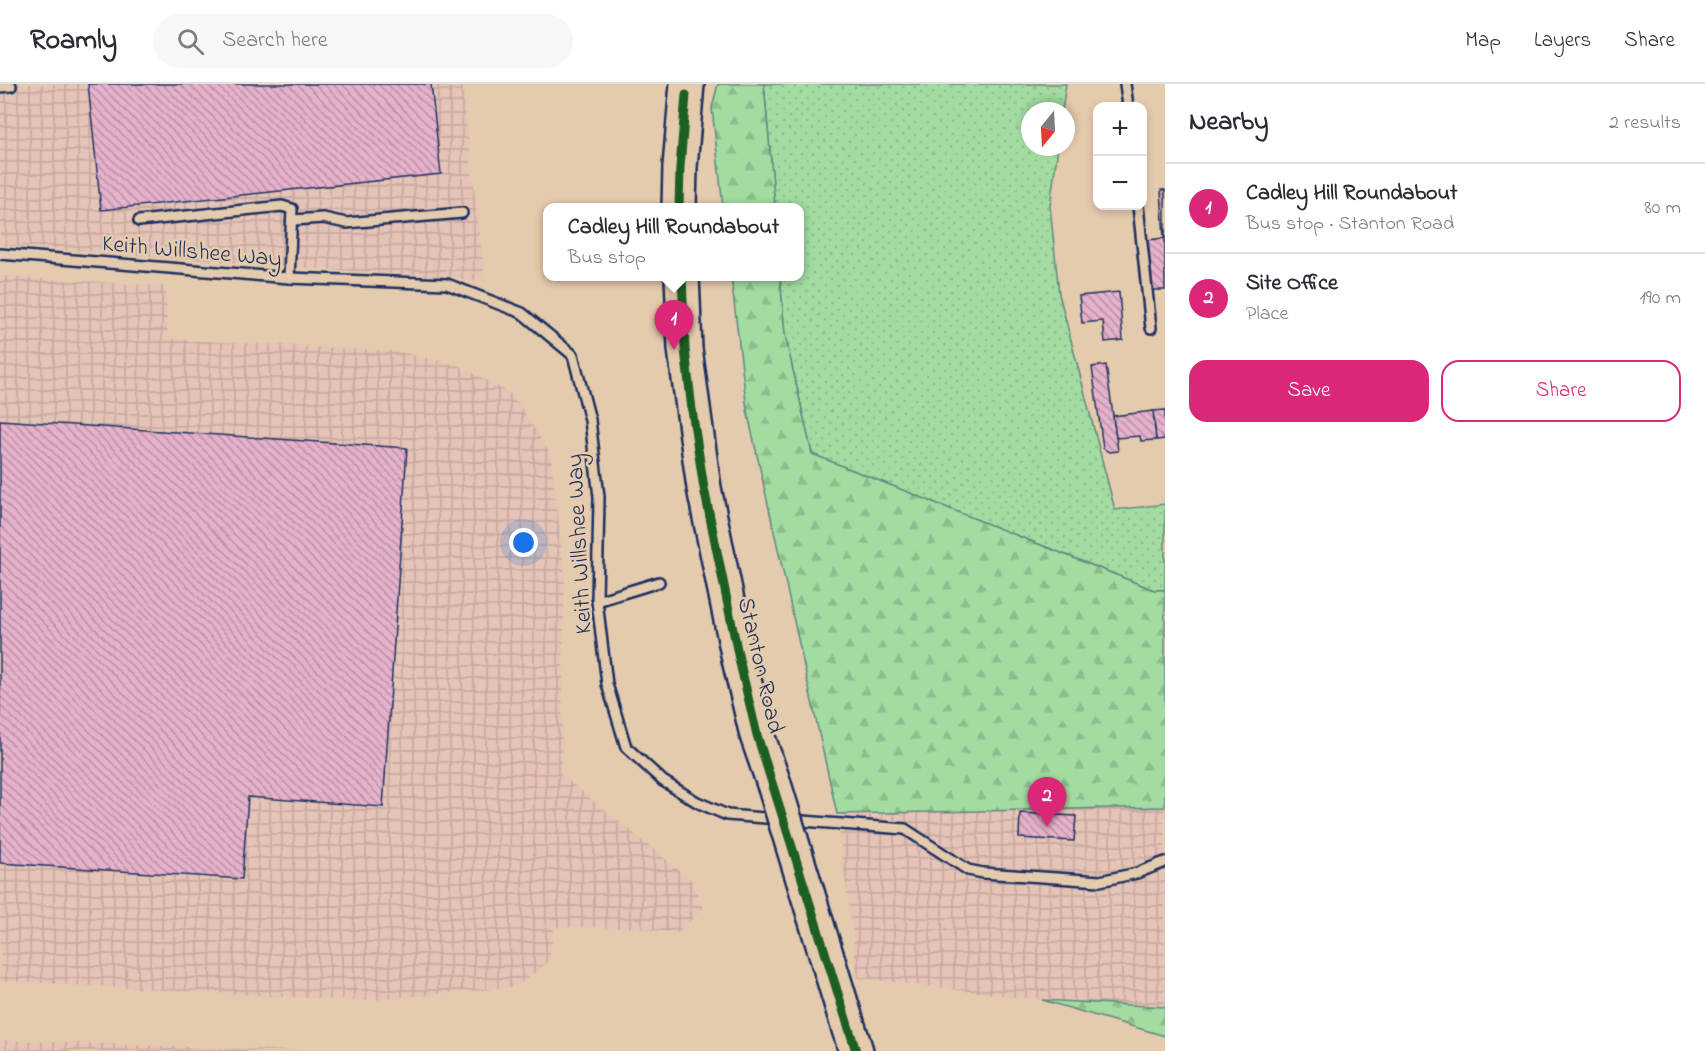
<!DOCTYPE html>
<meta charset="utf-8">
<style>
body{margin:0;font-family:"Indie Flower",sans-serif;background:#f7f7f7;color:#2b2b33}
.controls{position:absolute;right:18px;top:18px;display:grid;overflow:hidden;border-radius:12px;box-shadow:0 3px 9px #0003}
.controls button{width:54px;height:54px;display:grid;place-items:center;padding:0;border:0;border-bottom:2px solid #e1e1e2;background:#fff;color:#2b2b33;font:30px sans-serif}
.compass{position:absolute;left:1021px;top:18px;width:54px;height:54px;border-radius:50%;background:#fff;box-shadow:0 3px 9px #0003;rotate:198deg}
.you{position:absolute;left:524px;top:459px;width:21px;height:21px;margin:-15px;border:4px solid #fff;border-radius:50%;background:#1a73e8;box-shadow:0 0 0 9px #1a73e833}
.badge{display:grid;place-items:center;width:39px;height:39px;border-radius:50%;background:#db2777;color:#fff;font-size:20px;font-weight:700}
.pin{position:absolute;translate:-50% -50px;filter:drop-shadow(0 2px 3px #0008)}
.pin::after{content:'';position:absolute;top:32px;width:21px;height:18px;background:inherit;clip-path:polygon(0 0,100% 0,50% 100%)}
.popup{position:absolute;left:543px;top:119px;width:261px;height:78px;box-sizing:border-box;display:grid;place-content:center;border-radius:12px;background:#fff;filter:drop-shadow(0 2px 4px #0005);font-size:20px;white-space:nowrap;color:#7c7c81}
.popup b{font-size:22px;color:#2b2b33}
.popup::after{content:'';position:absolute;left:50%;top:100%;margin-left:-12px;border:12px solid transparent;border-top-color:#fff}
.list{margin:0;padding:0;list-style:none}
h2{display:flex;justify-content:space-between;align-items:center;height:78px;margin:0;padding:0 24px;font-size:26px}
h2 small{font-size:20px;font-weight:400;color:#7c7c81}
.list li{display:grid;grid-template-columns:39px 1fr auto;gap:18px;align-items:center;box-sizing:border-box;height:90px;padding:0 24px;border-top:2px solid #e1e1e2}
.list b{display:block;font-size:22px;white-space:nowrap}
.list p{margin:0;font-size:20px;white-space:nowrap;color:#7c7c81}
.list em{font-size:20px;font-style:normal;color:#7c7c81}
.actions{display:flex;gap:12px;padding:18px 24px}
.actions a{flex:1;padding:14px 0;border:2px solid #db2777;border-radius:18px;text-align:center;font-size:21px;color:#db2777}
.actions .main{background:#db2777;color:#fff}
.icon{flex:none;width:33px;height:33px;fill:none;stroke:currentColor;stroke-width:2;stroke-linecap:round;stroke-linejoin:round}
.map{position:relative;flex:none;width:1165px;height:967px;overflow:hidden}
header{display:flex;align-items:center;gap:36px;box-sizing:border-box;height:84px;padding:0 30px;background:#fff;border-bottom:2px solid #e1e1e2}
header strong{font-size:28px}
nav{display:flex;gap:33px;margin-inline-start:auto;font-size:21px}
.search{width:420px;height:54px;background:#f7f7f7;display:flex;align-items:center;gap:15px;box-sizing:border-box;padding:0 21px;border-radius:33px;color:#7c7c81;font-size:22px}
main{display:flex}
aside{flex:1;background:#fff}
.map>svg:first-child{display:block}
.industrial{fill:url(#industrial-grid)}
.green{fill:url(#green-dots);stroke:#5f8680;stroke-width:1.5}
.forest{fill:url(#forest-firs);stroke:#5f8680;stroke-width:1.5}
.building{fill:url(#building-back-hatch);stroke:#1b2f5e;stroke-width:1.5}
.lines{fill:none;stroke-linecap:round;stroke-linejoin:round}
.lane-casing{stroke:#1b2f5e;stroke-width:14}
.highway-casing{stroke:#1b2f5e;stroke-width:38}
.lane{stroke:#e5cbad;stroke-width:9}
.highway{stroke:#e5cbad;stroke-width:33}
.highway-bridge-casing{stroke:#1b2f5e;stroke-width:38;stroke-linecap:butt}
.highway-bridge{stroke:#e5cbad;stroke-width:33}
.cycleway-casing{stroke:#e5cbad;stroke-width:13}
.cycleway{stroke:#1b5e20;stroke-width:9}
.labels{text-anchor:middle;stroke-width:5;stroke-linejoin:round;paint-order:stroke}
.street-label{font-size:24px;fill:#1b2f5e;stroke:#e5cbad}
</style>
<header>
<strong>Roamly</strong>
<div class="search"><svg class="icon" aria-label="search" viewBox="0 0 24 24"><circle cx="10" cy="10" r="6"/><path d="M15 15l6 6"/></svg>Search here</div>
<nav><a>Map</a><a>Layers</a><a>Share</a></nav>
</header>
<main>
<div class="map">
<svg width="1165" height="967" viewBox="0 0 1165 967">
<defs>
<pattern id="industrial-grid" width="8" height="8" patternUnits="userSpaceOnUse" patternTransform="scale(1.5)"><rect width="8" height="8" fill="#e5c3b6"/><path d="M0 4h8M4 0v8" fill="none" stroke="#c4a89f"/></pattern>
<pattern id="green-dots" width="8" height="8" patternUnits="userSpaceOnUse" patternTransform="scale(1.5)"><rect width="8" height="8" fill="#a3dca1"/><path d="M2 2h.1M6 6h.1" fill="none" stroke="#8cbd8d" stroke-width="1.8" stroke-linecap="round"/></pattern>
<pattern id="forest-firs" width="22" height="20" patternUnits="userSpaceOnUse" patternTransform="scale(1.5)"><rect width="22" height="20" fill="#a3dca1"/><path d="M5 1l3.5 6h-7zM16 11l3.5 6h-7z" fill="#8cbd8d"/></pattern>
<pattern id="building-back-hatch" width="6" height="6" patternUnits="userSpaceOnUse" patternTransform="scale(1.5)"><rect width="6" height="6" fill="#e6b1cb"/><path d="M-1 5l2 2M0 0l6 6M5-1l2 2" fill="none" stroke="#ba90a8"/></pattern>
</defs>
<rect width="100%" height="100%" fill="#e5cbad"/>
<filter id="ink" filterUnits="userSpaceOnUse"><feTurbulence type="fractalNoise" baseFrequency=".0167" numOctaves="2"/><feDisplacementMap in="SourceGraphic" scale="12" xChannelSelector="R" yChannelSelector="G"/><feConvolveMatrix kernelMatrix="1 2 1 2 8 2 1 2 1" color-interpolation-filters="sRGB"/></filter>
<g filter="url(#ink)">
<g class="industrial">
<polygon points="0,0 462,0 485,197 0,161"/>
<polygon points="0,192 165,202 168,255 395,267 458,281 513,311 551,371 565,493 561,690 691,796 703,824 678,849 635,844 554,843 549,878 515,903 361,917 0,897"/>
<polygon points="1165,723 1165,923 1042,916 858,894 837,730"/>
<polygon points="0,956 299,967 0,967"/>
</g>
<polygon class="green" points="764,0 1066,0 1062,27 1030,27 1030,63 1058,63 1050,122 1059,210 1115,426 1165,420 1165,506 1154,506 812,370 785,251 780,193 800,192 800,124 775,123"/>
<g class="forest">
<polygon points="718,0 764,0 775,123 723,123 712,24"/>
<polygon points="731,193 780,193 785,251 812,370 1154,506 1165,506 1165,723 837,730 747,326"/>
<polygon points="1042,916 1165,923 1165,952"/>
</g>
<g class="building">
<polygon points="88,0 431,0 441,90 101,126"/>
<polygon points="1161,106 1165,106 1165,206 1152,206 1148,156 1164,154"/>
<polygon points="1119,208 1123,256 1105,258 1103,237 1082,239 1079,212"/>
<polygon points="1106,281 1118,367 1109,368 1103,364 1092,283"/>
<polygon points="1165,326 1165,355 1156,356 1153,327"/>
<polygon points="1153,327 1156,356 1141,357 1140,352 1116,354 1113,332"/>
<polygon points="0,336 407,364 383,723 248,713 242,795 0,779"/>
<polygon points="1020,729 1076,732 1074,757 1019,754"/>
</g>
<g class="lines">
<defs>
<g id="lane">
<polyline points="1125,0 1128,22"/>
<polyline points="0,3 11,2"/>
<polyline points="1138,122 1151,244"/>
<polyline points="293,136 323,134 346,139 462,129"/>
<polyline points="139,137 282,122 292,125 289,194"/>
<polyline points="0,170 289,194 447,200 522,229 573,271 590,336 599,413 597,517 607,600 626,663 663,697 697,718 727,731 905,745 968,786 983,789 1100,797 1137,789 1165,778"/>
<polyline points="597,517 659,498"/>
</g>
<g id="highway">
<polyline points="679,124 680,83 687,0"/>
<polyline points="682,192 685,265 704,404 739,575 757,651 774,700"/>
<polyline points="848,942 856,967"/>
</g>
</defs>
<use href="#lane" class="lane-casing"/>
<use href="#highway" class="highway-casing"/>
<use href="#lane" class="lane"/>
<use href="#highway" class="highway"/>
<defs>
<polyline id="highway-bridge" points="774,700 848,942"/>
</defs>
<use href="#highway-bridge" class="highway-bridge-casing"/>
<use href="#highway-bridge" class="highway-bridge"/>
<defs>
<g id="cycleway">
<polyline points="679,124 680,83 686,11"/>
<polyline points="682,192 685,265 692,326 704,404 739,575 757,651 856,967"/>
</g>
</defs>
<use href="#cycleway" class="cycleway-casing"/>
<use href="#cycleway" class="cycleway"/>
</g>
</g>
<g class="labels">
<g class="street-label">
<text transform="translate(192 166) rotate(5)" y="8">Keith Willshee Way</text>
<text transform="translate(578 460) rotate(-93)" y="8">Keith Willshee Way</text>
<text transform="translate(762 581) rotate(77)" y="8">Stanton Road</text>
</g>
</g>
</svg>
<div class="controls">
<button>+</button>
<button>−</button>
</div>
<svg class="compass" viewBox="-18 -18 36 36"><path d="M0-13l5 13h-10z" fill="#e53935"/><path d="M0 13l5-13h-10z" fill="#7c7c81"/></svg>
<div class="you"></div>
<div class="pin badge" style="left:674px;top:266px">1</div>
<div class="popup"><b>Cadley Hill Roundabout</b>Bus stop</div>
<div class="pin badge" style="left:1047px;top:743px">2</div>
</div>
<aside>
<h2>Nearby<small>2 results</small></h2>
<ul class="list">
<li><span class="badge">1</span><div><b>Cadley Hill Roundabout</b><p>Bus stop · Stanton Road</p></div><em>80 m</em></li>
<li><span class="badge">2</span><div><b>Site Office</b><p>Place</p></div><em>190 m</em></li>
</ul>
<div class="actions"><a class="main">Save</a><a>Share</a></div>
</aside>
</main>
